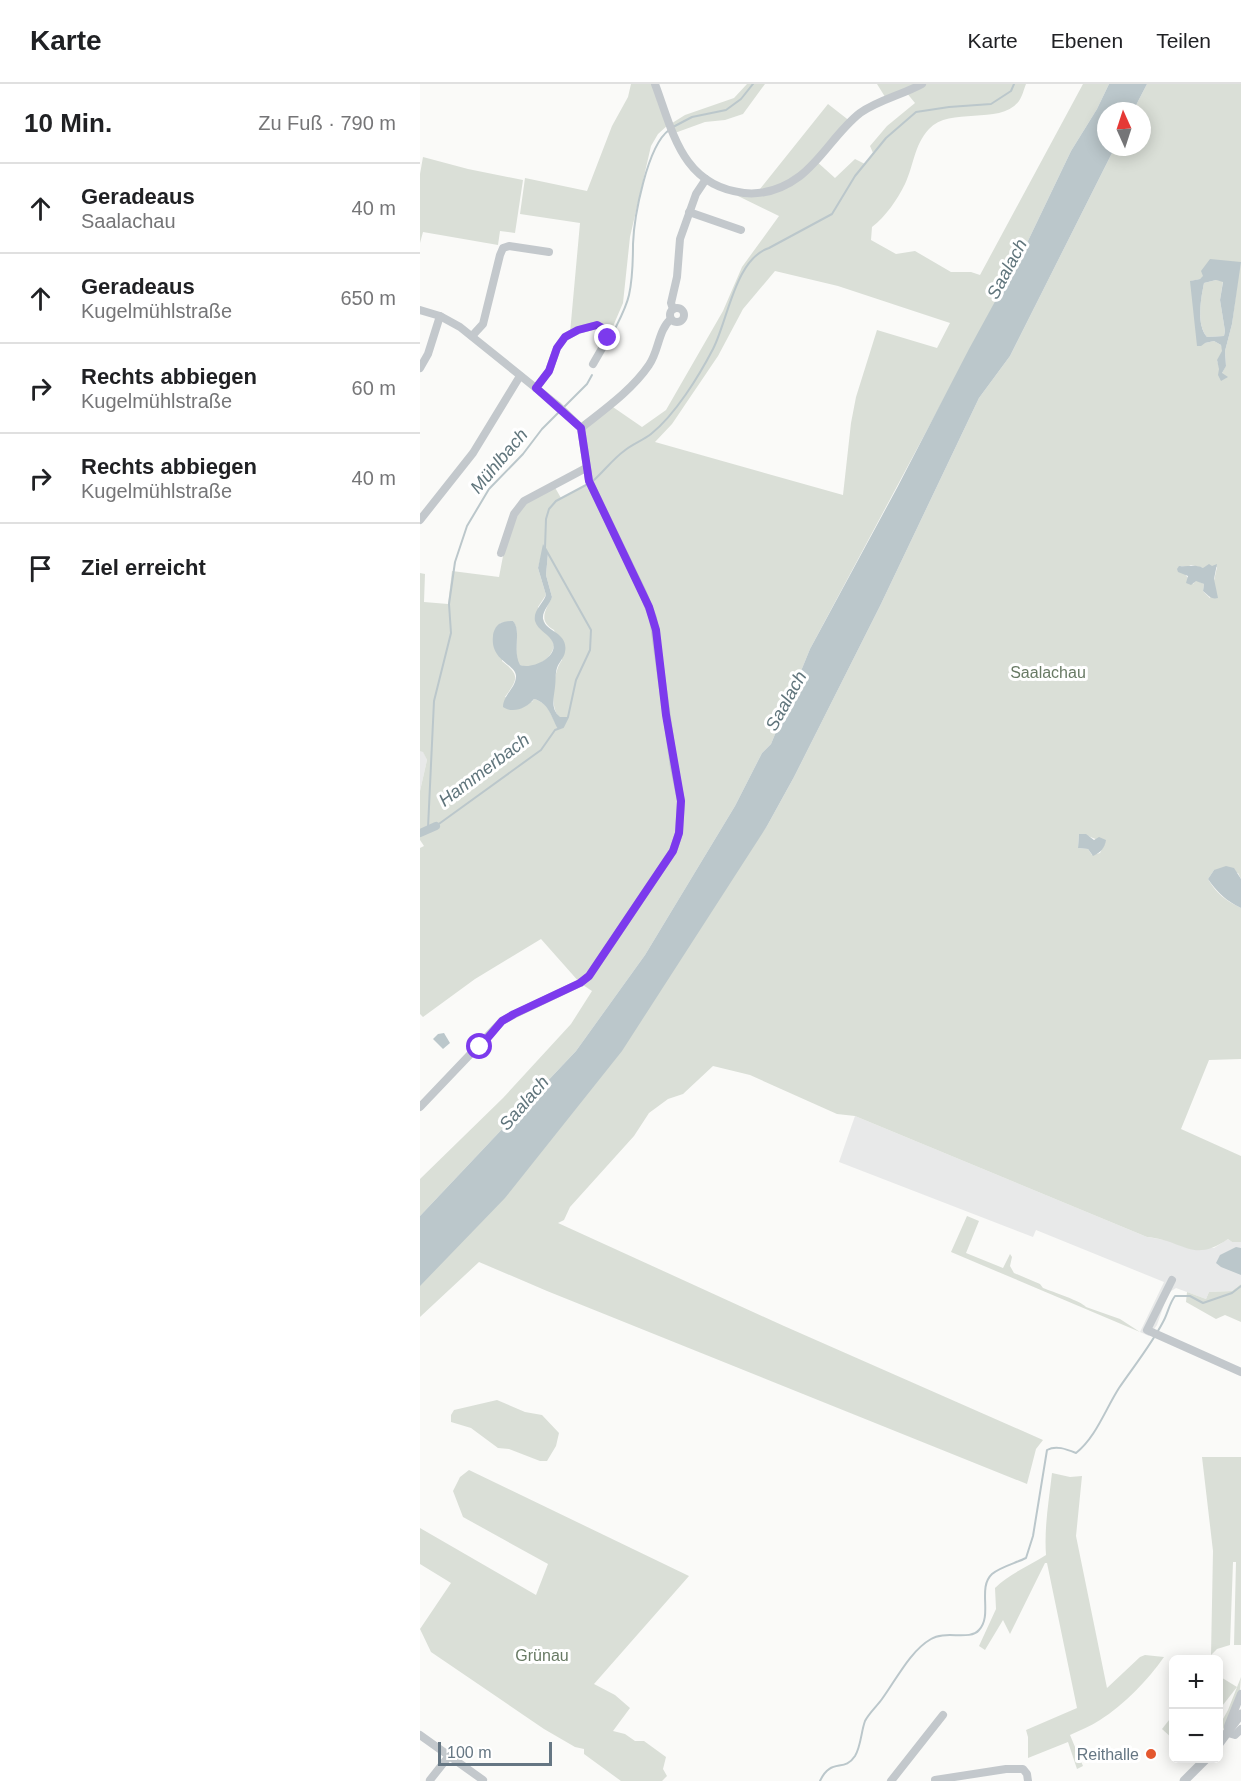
<!DOCTYPE html>
<html lang="de">
<meta charset="utf-8">
<style>
body{margin:0;font-family:Arial,sans-serif;background:#f6f6f6;color:#202124}
.controls{position:absolute;right:18px;bottom:18px;display:grid;overflow:hidden;border-radius:9px;box-shadow:0 3px 15px #0003}
.controls button{width:54px;height:54px;display:grid;place-items:center;padding:0;border:0;border-bottom:2px solid #e0e0e0;background:#fff;color:#202124;font:30px sans-serif}
.compass{position:absolute;left:677px;top:18px;width:54px;height:54px;border-radius:50%;background:#fff;box-shadow:0 3px 15px #0003;rotate:357deg}
.scale{position:absolute;left:18px;bottom:15px;width:114px;box-sizing:border-box;padding-left:6px;border:3px solid #657683;border-top:0;font-size:16px;line-height:21px;white-space:nowrap;color:#657683;-webkit-text-stroke:4px #fff;paint-order:stroke}
.stop{position:absolute;width:18px;height:18px;margin:-14px;border:4px solid #7c3aed;border-radius:50%;background:#fff}
.stop.end{background:#7c3aed;border-color:#fff;box-shadow:0 2px 6px #0008}
.list{margin:0;padding:0;list-style:none}
h2{display:flex;justify-content:space-between;align-items:center;height:78px;margin:0;padding:0 24px;font-size:26px}
h2 small{font-size:20px;font-weight:400;color:#757577}
.list li{display:grid;grid-template-columns:39px 1fr auto;gap:18px;align-items:center;box-sizing:border-box;height:90px;padding:0 24px;border-top:2px solid #e0e0e0}
.list b{display:block;font-size:22px;white-space:nowrap}
.list p{margin:0;font-size:20px;white-space:nowrap;color:#757577}
.list em{font-size:20px;font-style:normal;color:#757577}
.icon{flex:none;width:33px;height:33px;fill:none;stroke:currentColor;stroke-width:2;stroke-linecap:round;stroke-linejoin:round}
.map{position:relative;flex:none;width:821px;height:1697px;overflow:hidden}
header{display:flex;align-items:center;gap:36px;box-sizing:border-box;height:84px;padding:0 30px;background:#fff;border-bottom:2px solid #e0e0e0}
header strong{font-size:28px}
nav{display:flex;gap:33px;margin-inline-start:auto;font-size:21px}
main{display:flex}
aside{flex:1;background:#fff}
.map>svg:first-child{display:block}
.built{fill:#e8e9e9}
.green{fill:#dadfd7;fill-rule:evenodd}
.water{fill:#bbc7cb;fill-rule:evenodd}
.lines{fill:none;stroke-linecap:round;stroke-linejoin:round}
.stream{stroke:#bbc7cb;stroke-width:2}
.canal{stroke:#bbc7cb;stroke-width:8}
.minor{stroke:#c3c8cc;stroke-width:8}
.tertiary{stroke:#c3c8cc;stroke-width:9}
.route{stroke:#7c3aed;stroke-width:8}
.poi-dot{fill:#e4572e;stroke:#fff;stroke-width:2}
.labels{text-anchor:middle;stroke-width:6;stroke-linejoin:round;paint-order:stroke}
.park-label{font-size:16px;fill:#687a64;stroke:#fff}
.poi-label{font-size:16px;fill:#657683;stroke:#fff;text-anchor:end}
.water-label{font-size:18px;font-style:italic;fill:#60757c;stroke:#fff}
</style>
<header>
<strong>Karte</strong>
<nav><a>Karte</a><a>Ebenen</a><a>Teilen</a></nav>
</header>
<main>
<aside>
<h2>10 Min.<small>Zu Fuß · 790 m</small></h2>
<ul class="list">
<li><svg class="icon" aria-label="ahead" viewBox="0 0 24 24"><path d="M12 20V5M6 11l6-6 6 6"/></svg><div><b>Geradeaus</b><p>Saalachau</p></div><em>40 m</em></li>
<li><svg class="icon" aria-label="ahead" viewBox="0 0 24 24"><path d="M12 20V5M6 11l6-6 6 6"/></svg><div><b>Geradeaus</b><p>Kugelmühlstraße</p></div><em>650 m</em></li>
<li><svg class="icon" aria-label="right" viewBox="0 0 24 24"><path d="M7 20v-9h11M14 6l5 5-5 5"/></svg><div><b>Rechts abbiegen</b><p>Kugelmühlstraße</p></div><em>60 m</em></li>
<li><svg class="icon" aria-label="right" viewBox="0 0 24 24"><path d="M7 20v-9h11M14 6l5 5-5 5"/></svg><div><b>Rechts abbiegen</b><p>Kugelmühlstraße</p></div><em>40 m</em></li>
<li><svg class="icon" aria-label="arrive" viewBox="0 0 24 24"><path d="M6 21V4h12l-3 4 3 4H6"/></svg><div><b>Ziel erreicht</b></div></li>
</ul>
</aside>
<div class="map">
<svg width="821" height="1697" viewBox="0 0 821 1697">
<rect width="100%" height="100%" fill="#fafaf8"/>
<g class="built">
<polygon points="0,667 3,667 7,676 0,707"/>
<polygon points="435,1032 727,1153 794,1164 808,1155 812,1158 821,1158 821,1200 812,1207 789,1208 786,1215 756,1204 748,1209 737,1241 729,1252 720,1248 744,1198 616,1146 613,1153 419,1078"/>
</g>
<g class="green">
<polygon points="211,0 235,0 249,41 265,31 314,14 327,0 345,0 323,30 305,36 285,38 252,50 248,41 238,50 231,62 210,153 203,219 191,247 181,242 150,249 160,139 100,130 105,94 167,107 192,42 208,13"/>
<path d="M457,0H606C604,5 602,13 599,17C581,42 530,22 509,45C494,61 494,81 485,100C477,116 466,132 452,143L451,156L476,170L495,167L531,188H551L560,191L663,0H689L677,25L651,67L606,161L390,565L351,660L342,669L315,722L225,871L156,967L0,1132V1095L83,1014L151,940L172,907L160,899L121,855L55,895L3,933L0,930V764L4,762L0,756V707L7,676L3,668L0,667V489L5,490L4,518L28,520L32,487L79,493L89,441L98,423L133,400L141,414L174,396L167,392L161,344L190,321L222,343L246,326L303,227L322,183L359,132L318,112L316,108H341L340,105L408,20L431,38L395,76L415,94L435,75L445,80L453,69L450,62L467,42L495,19L486,8L467,16ZM355,187L418,202L530,239L517,264L457,246L436,313L431,339L423,411L235,358L252,340L298,272L323,225ZM124,461L128,469L126,491L132,513C125,527 118,537 134,546L142,576C133,587 129,623 139,633L138,644C131,632 129,619 114,615L112,618L85,613C98,595 100,591 82,577L80,539L93,537C102,550 92,567 99,581C114,586 132,576 134,561L118,523L126,511L118,484Z"/>
<path d="M727,0H821V795L818,789L794,786L788,795C796,809 806,817 821,824V975L789,976L761,1045L821,1072V1158H812L808,1155C772,1180 764,1156 727,1153L435,1032L417,1030L330,991L293,982L263,1010L248,1015L229,1029L214,1052L150,1123L144,1136L138,1139L364,1242L623,1356L616,1365L607,1400L127,1207L59,1178L0,1233V1199L347,742L374,693L460,522L559,314L590,272L695,63H722V27H713ZM820,178L812,240L805,267L806,281L802,289L797,277L803,267L801,261L794,257L785,259L771,197L780,195ZM771,481L783,484L797,483L790,514L783,507L784,500L776,496L773,500L764,489L761,482L767,483ZM659,750C669,751 676,756 685,759L680,769L672,771L668,765L658,764Z"/>
<polygon points="3,73 48,85 103,96 95,149 80,147 78,161 3,148 0,159 0,90"/>
<path d="M796,196L803,197L800,216L805,247L804,252L787,253C776,240 781,214 784,199Z"/>
<path d="M547,1132L559,1137L546,1169L583,1184L590,1170L592,1173L590,1182L594,1189L620,1200L623,1204C633,1208 661,1217 666,1223L700,1235L720,1248L531,1168Z"/>
<polygon points="821,1200 821,1238 805,1231 796,1235 766,1218 767,1208 786,1215 789,1208 812,1207"/>
<polygon points="77,1316 105,1328 122,1331 139,1349 136,1362 127,1377 120,1377 89,1365 78,1364 51,1344 31,1338 31,1331 34,1326"/>
<polygon points="782,1373 821,1373 821,1561 814,1561 816,1478 813,1478 810,1561 797,1565 791,1571 793,1467"/>
<polygon points="49,1386 269,1492 174,1600 195,1611 210,1624 193,1647 205,1650 215,1657 224,1657 246,1673 243,1685 247,1692 242,1697 201,1697 164,1670 164,1665 155,1663 124,1645 11,1568 0,1545 31,1499 0,1480 0,1444 116,1511 128,1480 43,1433 33,1407 40,1393"/>
<path d="M632,1389L650,1393L662,1392L656,1452L687,1604L720,1573L725,1571L744,1573C728,1596 704,1621 680,1636C671,1642 660,1646 650,1651L663,1682L657,1685L648,1658L608,1674V1653L606,1646L657,1624L627,1479H625L590,1550L583,1536L565,1566L559,1562L576,1525L575,1504C589,1490 609,1482 626,1471C624,1443 629,1416 632,1389Z"/>
<polygon points="799,1592 817,1603 799,1626"/>
<polygon points="821,1593 820,1607 799,1655 799,1642 808,1626"/>
<polygon points="753,1631 753,1655 742,1645"/>
</g>
<g class="water">
<polygon points="689,0 727,0 713,27 686,27 686,63 695,63 590,272 559,314 460,522 374,693 347,742 202,967 85,1114 0,1202 0,1132 156,967 225,871 315,722 342,669 351,660 390,565 477,404 549,265 606,161 651,67 677,25"/>
<path d="M790,175L821,178L812,240L805,267L806,282L802,289L808,293L801,297L798,291L799,285L797,276L802,267L801,261L794,257L785,259L781,262H777L770,197L780,195L783,192L781,187ZM796,196L803,198L800,216L805,247L804,252L787,253C776,241 781,214 784,199Z"/>
<path d="M123,460L128,469L126,491L132,513C130,520 122,527 123,535C125,548 149,548 145,568C144,574 139,578 137,584C135,590 136,597 135,603C134,613 130,625 140,633H148L143,643L138,645C131,633 129,619 114,615C107,624 93,630 83,623C83,611 96,604 96,592C96,580 70,577 73,552C73,548 76,542 79,540C84,537 89,537 93,537C102,547 92,567 100,581C112,586 138,573 133,559C130,550 118,547 115,537C113,526 123,520 126,511L118,484Z"/>
<path d="M789,480L792,482L797,480L794,495L798,514C791,516 788,511 783,507L784,500L776,497L771,501L766,499L768,492L758,488L757,485L759,482C768,483 775,480 783,484Z"/>
<path d="M659,750H666L674,756L679,753L686,756C685,764 680,769 673,772L668,765L658,764Z"/>
<path d="M806,782L814,784L821,795V824C806,817 797,808 788,795L794,786Z"/>
<polygon points="24,949 30,959 23,965 13,955 18,950"/>
<polygon points="816,1163 821,1164 821,1191 801,1183 796,1179 800,1171"/>
</g>
<g class="lines">
<g class="stream">
<polyline points="253,43 272,33 306,26 321,15 333,0"/>
<path d="M191,253C197,240 206,225 209,211C213,193 213,177 213,160C214,133 227,62 249,46"/>
<polyline points="144,323 167,300 172,291"/>
<path d="M174,396C184,387 193,375 204,367C212,360 222,357 231,350C255,331 279,292 293,265C308,236 315,175 349,164L412,130L435,92L466,54L496,28L529,23L571,20L591,7L594,0"/>
<polyline points="16,742 121,666 135,646 143,643 148,633 156,596 170,566 171,546 125,464 126,435 129,425 136,417 166,401"/>
<polyline points="8,744 14,617 31,549 29,520 35,478 47,442 69,405 103,370 122,345 140,327"/>
<path d="M400,1697C411,1673 424,1689 435,1672C441,1662 441,1648 445,1637C449,1629 457,1622 462,1615C476,1596 490,1567 511,1555C525,1546 550,1557 559,1546C573,1531 557,1504 572,1490C580,1483 596,1479 606,1474L613,1452L627,1366C636,1361 646,1365 656,1369C676,1353 685,1326 699,1304C714,1282 731,1261 743,1238C748,1229 749,1220 755,1212H770L783,1219L812,1209L821,1202"/>
</g>
<polyline class="canal" points="0,749 16,742"/>
<g class="minor">
<path d="M235,0C253,48 262,102 324,109C344,111 364,104 380,92C403,74 417,47 440,29C458,16 482,11 502,0"/>
<polyline points="269,128 321,146"/>
<circle cx="257" cy="231" r="7"/>
<polyline points="253,225 251,219 257,193 260,155 276,110 286,95"/>
<polyline points="0,226 20,232 40,243 137,321 161,344 169,397 223,509 233,534 254,683 261,717 259,749 253,767 169,892 160,899 95,930 82,937 0,1023"/>
<polyline points="52,252 63,240 80,171 83,164 89,162 129,168"/>
<polyline points="0,284 8,270 20,232"/>
<polyline points="116,304 129,287 137,264 145,253 158,246 177,241 186,246 188,254 173,280"/>
<path d="M161,344C185,325 212,306 229,281C239,267 238,246 251,235"/>
<polyline points="0,436 53,369 100,292"/>
<polyline points="81,469 94,430 104,417 166,384"/>
<polyline points="752,1196 727,1246 821,1288"/>
<polyline points="821,1610 808,1642 808,1649 815,1651 821,1645"/>
<polyline points="0,1651 63,1696"/>
<polyline points="10,1696 29,1672"/>
<polyline points="515,1696 586,1685 603,1685 607,1690 608,1697"/>
<polyline points="471,1697 523,1631"/>
</g>
<g class="tertiary">
<polyline points="798,1661 821,1630"/>
<polyline points="764,1697 787,1674"/>
</g>
</g>
<g class="lines">
<polyline class="route" points="60,963 82,937 94,930 160,899 169,892 253,767 259,749 261,717 246,631 236,546 229,523 169,397 161,344 116,304 129,287 137,264 145,253 158,246 177,241 186,246 188,254"/>
</g>
<circle class="poi-dot" cx="731" cy="1670" r="6"/>
<g class="labels">
<g class="park-label">
<text x="628" y="594">Saalachau</text>
<text x="122" y="1577">Grünau</text>
</g>
<g class="poi-label">
<text x="719" y="1676">Reithalle</text>
</g>
<g class="water-label">
<text transform="translate(587 185) rotate(-62)" y="6">Saalach</text>
<text transform="translate(79 377) rotate(-50)" y="6">Mühlbach</text>
<text transform="translate(366 617) rotate(-61)" y="6">Saalach</text>
<text transform="translate(64 686) rotate(-37)" y="6">Hammerbach</text>
<text transform="translate(104 1019) rotate(-49)" y="6">Saalach</text>
</g>
</g>
</svg>
<div class="controls">
<button>+</button>
<button>−</button>
</div>
<svg class="compass" viewBox="-18 -18 36 36"><path d="M0-13l5 13h-10z" fill="#e53935"/><path d="M0 13l5-13h-10z" fill="#757577"/></svg>
<div class="scale">100 m</div>
<div class="stop" style="left:60px;top:963px"></div>
<div class="stop end" style="left:188px;top:254px"></div>
</div>
</main>
